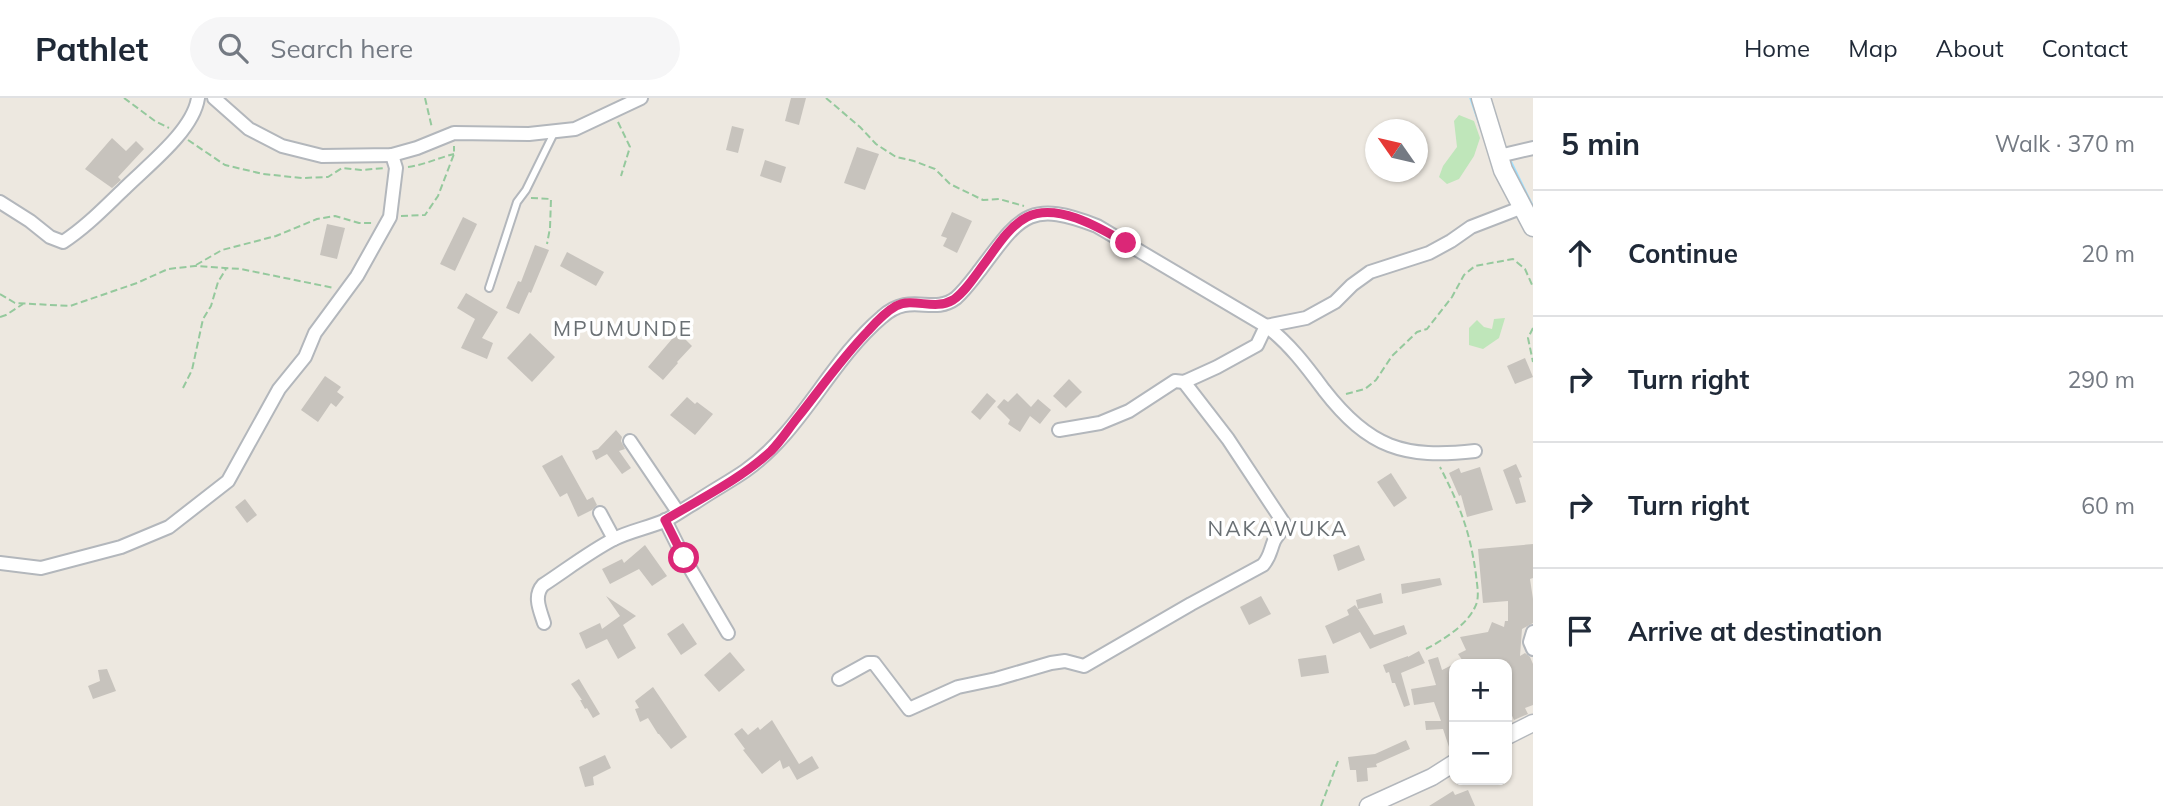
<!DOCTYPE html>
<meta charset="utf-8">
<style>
body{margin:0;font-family:Mulish,sans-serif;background:#f6f6f7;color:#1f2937}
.controls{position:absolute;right:21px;bottom:21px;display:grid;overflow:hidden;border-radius:14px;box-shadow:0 2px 5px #0004}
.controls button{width:63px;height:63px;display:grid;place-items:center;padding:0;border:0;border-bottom:2px solid #e0e1e3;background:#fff;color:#1f2937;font:35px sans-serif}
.compass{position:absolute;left:1365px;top:21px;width:63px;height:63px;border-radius:50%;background:#fff;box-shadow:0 2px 5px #0004;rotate:304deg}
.stop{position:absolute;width:21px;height:21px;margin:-16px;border:5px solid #db2777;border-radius:50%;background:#fff}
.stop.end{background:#db2777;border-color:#fff;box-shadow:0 2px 7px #0008}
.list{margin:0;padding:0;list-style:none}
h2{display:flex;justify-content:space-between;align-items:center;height:91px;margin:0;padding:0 28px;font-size:30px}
h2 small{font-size:23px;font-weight:400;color:#747a83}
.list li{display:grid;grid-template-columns:46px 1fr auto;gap:21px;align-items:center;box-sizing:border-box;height:126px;padding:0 28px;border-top:2px solid #e0e1e3}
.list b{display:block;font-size:26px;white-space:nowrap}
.list em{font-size:23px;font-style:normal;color:#747a83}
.icon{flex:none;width:38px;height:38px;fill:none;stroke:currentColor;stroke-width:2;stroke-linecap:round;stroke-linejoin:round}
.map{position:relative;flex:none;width:1533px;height:708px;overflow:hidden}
header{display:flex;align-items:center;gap:42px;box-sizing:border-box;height:98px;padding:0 35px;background:#fff;border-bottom:2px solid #e0e1e3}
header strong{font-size:33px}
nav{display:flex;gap:38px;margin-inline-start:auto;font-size:24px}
.search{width:490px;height:63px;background:#f6f6f7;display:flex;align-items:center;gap:18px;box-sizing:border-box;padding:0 24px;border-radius:38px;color:#747a83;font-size:26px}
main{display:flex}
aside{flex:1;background:#fff}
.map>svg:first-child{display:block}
.green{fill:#bfe6ba}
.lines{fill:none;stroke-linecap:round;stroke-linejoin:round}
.stream{stroke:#9de0ff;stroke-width:3.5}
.building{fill:#c7c3bd}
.service-casing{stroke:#b3b7bc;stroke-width:10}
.minor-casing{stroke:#b3b7bc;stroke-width:16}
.tertiary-casing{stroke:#b3b7bc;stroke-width:19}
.secondary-casing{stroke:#b2b7bc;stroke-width:21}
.path{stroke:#95c99d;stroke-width:2;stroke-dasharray:7 3.5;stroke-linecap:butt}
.service{stroke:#fff;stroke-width:6}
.minor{stroke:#fff;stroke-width:12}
.tertiary{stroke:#fff;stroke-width:16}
.secondary{stroke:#fff;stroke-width:18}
.route{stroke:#db2777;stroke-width:9}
.labels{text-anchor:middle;stroke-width:7;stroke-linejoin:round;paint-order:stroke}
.quarter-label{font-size:21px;letter-spacing:2px;fill:#6a7074;stroke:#fff}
</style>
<header>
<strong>Pathlet</strong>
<div class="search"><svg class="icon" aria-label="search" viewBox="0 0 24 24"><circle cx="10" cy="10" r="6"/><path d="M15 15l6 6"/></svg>Search here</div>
<nav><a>Home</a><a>Map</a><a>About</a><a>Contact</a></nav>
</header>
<main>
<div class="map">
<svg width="1533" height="708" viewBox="0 0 1533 708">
<rect width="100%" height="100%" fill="#ede8e0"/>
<g class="green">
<polygon points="1459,17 1474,23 1480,40 1474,58 1459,81 1447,86 1439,79 1443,68 1457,49 1454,23"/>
<polygon points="1505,220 1499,240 1483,251 1469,247 1469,230 1477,222 1484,229 1492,231 1494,221"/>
</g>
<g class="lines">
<g class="stream">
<polyline points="1471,0 1483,35"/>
<polyline points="1509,61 1533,110"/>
</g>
</g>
<g class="building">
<polygon points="791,0 806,0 799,27 785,23"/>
<polygon points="732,28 744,31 738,55 726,52"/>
<polygon points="112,40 126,53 136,43 144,51 118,79 121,82 112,90 85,71"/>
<polygon points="857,49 879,56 865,92 844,85"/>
<polygon points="765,62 786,69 781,85 760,78"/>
<polygon points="952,114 972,123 957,155 943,148 947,140 941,138"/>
<polygon points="463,119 477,126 455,173 440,166"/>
<polygon points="327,126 345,130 337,161 320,157"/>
<polygon points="535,147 549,152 531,195 529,194 519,216 506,210 518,183 521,184"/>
<polygon points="567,154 604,174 596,188 560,168"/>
<polygon points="466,195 498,214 482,240 493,245 487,261 461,250 475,221 457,210"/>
<polygon points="678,234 692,248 677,264 678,265 663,282 648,269"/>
<polygon points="530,235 555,259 532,284 507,260"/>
<polygon points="1525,260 1533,279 1515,286 1507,268"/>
<polygon points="325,278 341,289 337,294 344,299 336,309 331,305 318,324 301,312"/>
<polygon points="1069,281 1082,294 1066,310 1053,298"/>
<polygon points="987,295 996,303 980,322 971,314"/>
<polygon points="1017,295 1031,309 1038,301 1051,312 1040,326 1030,318 1020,334 1008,326 1010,322 997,309 1004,301 1008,304"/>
<polygon points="687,299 695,306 697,304 713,316 695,337 670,317"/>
<polygon points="616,332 622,339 621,343 625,351 619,353 631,370 622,376 607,356 596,362 592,353 598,351"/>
<polygon points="562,357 587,402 593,399 597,407 592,412 578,419 567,395 560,399 542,368"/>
<polygon points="1516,366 1522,379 1519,380 1526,404 1516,406 1503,372"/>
<polygon points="1480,369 1493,412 1467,419 1461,397 1459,398 1449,375 1459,370 1461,375"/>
<polygon points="1391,375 1407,400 1394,409 1377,384"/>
<polygon points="245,401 257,417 247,425 235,409"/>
<polygon points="1533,446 1533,480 1530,481 1533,501 1533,525 1522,531 1520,558 1525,555 1530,559 1533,566 1533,607 1525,610 1528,616 1514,622 1507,607 1507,564 1502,566 1465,566 1458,556 1466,552 1460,539 1488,534 1492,524 1504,529 1505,523 1508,523 1508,503 1483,505 1478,451"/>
<polygon points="645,447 667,478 652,488 639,471 610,486 602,471 622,461 624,465"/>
<polygon points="1359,447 1365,462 1338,473 1333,457"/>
<polygon points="1440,480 1442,487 1402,496 1401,486"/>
<polygon points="1381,495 1383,505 1358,511 1374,537 1404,527 1407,536 1370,551 1360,534 1333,546 1325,528 1349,517 1347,512 1355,507 1358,511 1356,502"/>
<polygon points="606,498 636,518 623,527 636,550 618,561 607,541 586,551 579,535 600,525 602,531 620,518"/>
<polygon points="1261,498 1271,516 1249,527 1240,509"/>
<polygon points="683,525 697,546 681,557 667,536"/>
<polygon points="1419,553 1425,565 1401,575 1410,607 1404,609 1395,585 1392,585 1389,574 1386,575 1383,567 1408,558 1408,559"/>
<polygon points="730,554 745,572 719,594 704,577"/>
<polygon points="1326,557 1329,575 1301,579 1298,561"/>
<polygon points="1438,559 1442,572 1454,566 1454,578 1451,579 1454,594 1454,655 1451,655 1443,631 1426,632 1425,623 1441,623 1434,604 1414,607 1411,591 1436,587 1428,562"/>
<polygon points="107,571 116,593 93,601 88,588 100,583 98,572"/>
<polygon points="579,581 600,616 593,620 587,610 585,611 580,602 582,602 571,586"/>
<polygon points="653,589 687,639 671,651 659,636 658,636 648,620 640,624 635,611 639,610 635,603"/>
<polygon points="772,622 799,666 812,658 819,670 797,682 789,668 783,671 780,662 762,676 743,652 745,651 734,636 742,630 748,637 758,629 760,632"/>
<polygon points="1406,642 1410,651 1376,666 1377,669 1367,670 1368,683 1357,684 1356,672 1350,672 1348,659 1375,656"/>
<polygon points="605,657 611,670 593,679 594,687 585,689 579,669"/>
<polygon points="1468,692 1475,708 1429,708 1453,693 1455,697"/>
</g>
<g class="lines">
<defs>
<polyline id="service" points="489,190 517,104 526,92 554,35"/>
<g id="minor">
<polyline points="214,0 249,31 282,48 322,58 392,57 417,50 454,35 529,36 575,31 641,0"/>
<polyline points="1499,58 1533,50"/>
<path d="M0,104L30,123L50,139L63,144C86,129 104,110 124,91C147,68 193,33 198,0"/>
<polyline points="1059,332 1100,325 1129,313 1175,283 1184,284 1217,269 1257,247 1266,228 1306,220 1335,204 1352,187 1370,174 1429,155 1451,143 1471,129 1523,109"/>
<polyline points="630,343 678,414"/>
<polyline points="600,415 614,441"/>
<polyline points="665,422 684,460 728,535"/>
<polyline points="0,465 41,470 121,449 169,429 228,383 279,291 305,259 315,235 357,178 390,119 396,70 392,57"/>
<path d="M544,525C540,512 533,498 543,487C566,472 589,454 614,441C630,433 647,430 664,423C675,418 685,410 696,404C712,393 729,384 745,373C802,333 829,264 882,219C911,193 932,218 956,200C965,192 973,181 980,172C1020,119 1028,101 1097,128L1266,228C1289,245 1307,269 1324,292C1369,350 1404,361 1475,353"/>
<polyline points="1533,534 1530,544 1533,551"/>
<path d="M839,581L868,565H874L909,611L958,589L996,581L1051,565L1065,563L1084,568L1191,506L1263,467C1270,459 1270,453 1274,443C1277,437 1282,433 1285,427L1228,341L1184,284"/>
</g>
<g id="tertiary">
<polyline points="1507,638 1533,625"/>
<polyline points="1368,708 1432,679 1454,665"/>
</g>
<polyline id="secondary" points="1481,0 1503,72 1533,129"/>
</defs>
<use href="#service" class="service-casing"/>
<use href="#minor" class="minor-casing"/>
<use href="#tertiary" class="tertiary-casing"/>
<use href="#secondary" class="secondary-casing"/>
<g class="path">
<polyline points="124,0 155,23 169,30"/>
<polyline points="425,0 432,30"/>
<polyline points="826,0 860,29 876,46 896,59 914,63 935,71 950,86 983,102 999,101 1024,108"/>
<polyline points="618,24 630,49 621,78"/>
<polyline points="188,42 225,67 263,76 302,80 328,79 342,70 361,72 385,70"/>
<path d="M408,69C424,67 438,60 454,56"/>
<polyline points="531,100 551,101 550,130 547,146"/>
<polyline points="401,118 425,117 438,98 454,56 454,48"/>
<polyline points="196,167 222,152 276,138 317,121 335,118 359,125 372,125"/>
<polyline points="0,196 15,205 70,208 137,185 168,171 195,168 241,171 334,190"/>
<polyline points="0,219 6,217 23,206"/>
<polyline points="1533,230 1528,240 1533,264"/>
<polyline points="183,290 192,272 203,221 211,208 218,184 226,171"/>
<polyline points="1346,296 1365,291 1376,282 1392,258 1417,234 1427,231 1452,199 1464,177 1475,168 1513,161 1525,171 1533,189"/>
<path d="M1426,551C1443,542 1467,527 1475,509C1480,500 1477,487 1476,477C1470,433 1460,408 1440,369"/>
<polyline points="1321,708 1338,663"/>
</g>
<use href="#service" class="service"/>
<use href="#minor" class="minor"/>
<use href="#tertiary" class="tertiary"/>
<use href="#secondary" class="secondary"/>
</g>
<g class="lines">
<path class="route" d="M684,460L665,422C700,401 741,381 771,353C781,343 789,330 798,319C821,290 842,260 868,233C876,224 885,214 896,208C914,199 934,213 953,202C965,194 975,178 984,166C996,150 1008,129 1027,119C1057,104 1100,130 1126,145"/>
</g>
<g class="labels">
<g class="quarter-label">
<text x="623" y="238">MPUMUNDE</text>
<text x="1278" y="438">NAKAWUKA</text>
</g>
</g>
</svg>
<div class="controls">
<button>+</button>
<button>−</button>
</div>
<svg class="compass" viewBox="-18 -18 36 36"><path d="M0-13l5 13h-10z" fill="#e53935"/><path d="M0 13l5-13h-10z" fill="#747a83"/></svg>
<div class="stop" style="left:684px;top:460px"></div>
<div class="stop end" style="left:1126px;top:145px"></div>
</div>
<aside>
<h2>5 min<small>Walk · 370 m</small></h2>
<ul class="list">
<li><svg class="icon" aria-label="ahead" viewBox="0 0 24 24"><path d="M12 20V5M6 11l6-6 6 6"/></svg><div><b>Continue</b></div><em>20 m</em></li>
<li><svg class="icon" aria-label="right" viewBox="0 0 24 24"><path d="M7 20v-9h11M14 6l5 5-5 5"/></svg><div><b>Turn right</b></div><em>290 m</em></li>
<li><svg class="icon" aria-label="right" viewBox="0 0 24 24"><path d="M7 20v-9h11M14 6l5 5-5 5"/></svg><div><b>Turn right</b></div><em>60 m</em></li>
<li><svg class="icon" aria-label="arrive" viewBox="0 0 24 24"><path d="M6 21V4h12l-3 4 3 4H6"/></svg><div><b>Arrive at destination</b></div></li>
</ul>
</aside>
</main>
